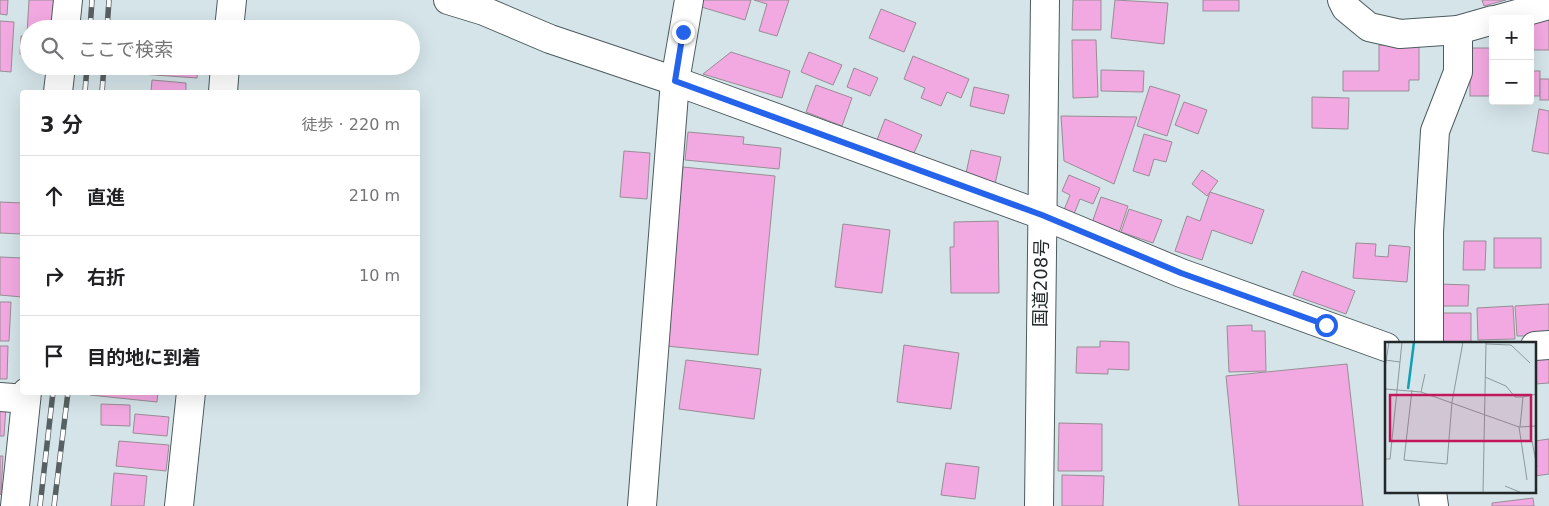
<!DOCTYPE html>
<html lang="ja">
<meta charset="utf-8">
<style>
body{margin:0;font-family:"DejaVu Sans","Noto Sans JP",sans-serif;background:#f6f6f6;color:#202124}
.controls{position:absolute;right:15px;top:15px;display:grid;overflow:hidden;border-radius:5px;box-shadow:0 5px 20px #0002}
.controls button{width:45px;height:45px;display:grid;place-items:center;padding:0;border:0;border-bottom:1px solid #e0e0e0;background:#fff;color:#202124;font:25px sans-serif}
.stop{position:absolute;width:15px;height:15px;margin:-11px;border:4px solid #2563eb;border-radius:50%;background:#fff}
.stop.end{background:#2563eb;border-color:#fff;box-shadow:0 1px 5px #0008}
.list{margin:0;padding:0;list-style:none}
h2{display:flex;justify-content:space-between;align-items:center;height:65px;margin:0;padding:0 20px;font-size:21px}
h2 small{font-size:16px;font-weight:400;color:#757577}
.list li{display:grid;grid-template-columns:32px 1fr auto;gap:15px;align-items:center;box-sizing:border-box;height:80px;padding:0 20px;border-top:1px solid #e0e0e0}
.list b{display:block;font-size:19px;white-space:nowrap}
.list em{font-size:16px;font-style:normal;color:#757577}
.icon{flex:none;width:28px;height:28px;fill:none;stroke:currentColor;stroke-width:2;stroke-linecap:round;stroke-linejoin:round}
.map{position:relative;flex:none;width:1549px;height:506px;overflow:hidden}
.search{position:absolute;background:#fff;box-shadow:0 5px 20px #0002;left:20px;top:20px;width:400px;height:55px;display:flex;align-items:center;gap:12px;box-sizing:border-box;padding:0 18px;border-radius:28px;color:#757577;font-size:19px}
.panel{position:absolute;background:#fff;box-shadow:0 5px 20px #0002;left:20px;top:90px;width:400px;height:305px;border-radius:5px}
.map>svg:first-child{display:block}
.building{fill:#f2a9e1;stroke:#988d95}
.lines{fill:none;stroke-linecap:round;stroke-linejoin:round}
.minor-casing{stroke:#4d5b5e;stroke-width:30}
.highway-casing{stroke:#4d5b5e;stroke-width:30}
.minor{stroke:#fff;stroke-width:28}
.highway{stroke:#fff;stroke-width:28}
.rail-casing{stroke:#576062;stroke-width:5.5}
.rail{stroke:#fff;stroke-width:4;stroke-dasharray:11;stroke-linecap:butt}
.route{stroke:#2563eb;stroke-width:6}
.labels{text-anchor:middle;stroke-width:5;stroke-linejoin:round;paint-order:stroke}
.street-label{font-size:18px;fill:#22282a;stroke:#fff}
.inset-river{fill:none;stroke:#11a0b8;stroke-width:2.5}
.inset-road{fill:none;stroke:#8d999c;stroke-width:1}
.view{fill:#c2185b;fill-opacity:0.15;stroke:#c2185b;stroke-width:2.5}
.inset-edge{fill:none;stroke:#22282a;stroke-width:2.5}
</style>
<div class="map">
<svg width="1549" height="506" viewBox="0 0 1549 506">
<rect width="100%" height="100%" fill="#d4e4e8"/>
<g class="building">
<polygon points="0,0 8,0 7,15 0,14"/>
<polygon points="29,0 57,0 54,29 29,29 29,33 27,33"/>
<polygon points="700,0 751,0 745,20 698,6"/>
<polygon points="754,0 789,0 777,36 759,31 767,4"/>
<polygon points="1073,0 1101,0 1101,30 1072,30"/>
<polygon points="1115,0 1168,3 1164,44 1111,38"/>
<rect x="1203" y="0" width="36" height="11"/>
<polygon points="1482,0 1506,0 1484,6"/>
<polygon points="881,9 916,23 904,52 869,38"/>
<polygon points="1549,16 1549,50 1530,50 1530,19"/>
<polygon points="0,21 14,22 11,72 0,71"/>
<polygon points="21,36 29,36 29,54 20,54"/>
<polygon points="1072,40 1096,40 1098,97 1073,98"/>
<polygon points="1379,45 1419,46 1419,80 1409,80 1409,91 1343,91 1343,71 1379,71"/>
<rect x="1470" y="48" width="23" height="48"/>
<polygon points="731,52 790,71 782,98 703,74"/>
<polygon points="809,52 842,65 833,85 801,72"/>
<polygon points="913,56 969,79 961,98 947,92 941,106 921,98 925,88 904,79"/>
<polygon points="142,66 198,66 197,78 141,74"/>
<polygon points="854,68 878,78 870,96 847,87"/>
<polygon points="1101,70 1144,71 1143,92 1101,91"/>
<rect x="1530" y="71" width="10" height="25"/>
<rect x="1540" y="79" width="9" height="21"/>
<polygon points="152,80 186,83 186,92 151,92"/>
<polygon points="816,85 852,98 842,126 806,112"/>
<polygon points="1150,86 1180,95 1167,136 1137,126"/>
<polygon points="974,87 1009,95 1004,114 970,106"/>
<polygon points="1312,97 1349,98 1348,129 1312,128"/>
<polygon points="1184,102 1207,110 1198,134 1175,125"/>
<polygon points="1539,109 1549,111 1549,154 1532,151"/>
<polygon points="1061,116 1137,117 1114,184 1064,161"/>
<polygon points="885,119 922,135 913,155 877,140"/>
<polygon points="688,132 744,137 743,144 781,148 779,169 685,160"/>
<polygon points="1144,134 1172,142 1166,162 1154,159 1149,176 1133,171"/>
<polygon points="971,150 1001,157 995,184 965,178"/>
<polygon points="624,151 650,153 647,199 620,197"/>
<polygon points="683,167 775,176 758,355 666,346"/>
<polygon points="1202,170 1218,181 1207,196 1192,184"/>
<polygon points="1069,175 1100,188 1093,204 1080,199 1074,214 1064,210 1070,195 1062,191"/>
<polygon points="1210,192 1264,210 1252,244 1212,230 1202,260 1175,251 1187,216 1200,221"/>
<polygon points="1101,197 1128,206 1119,233 1092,223"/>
<polygon points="0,202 22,203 22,234 0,233"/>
<polygon points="1129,209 1162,220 1153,243 1121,232"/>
<polygon points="998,221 999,293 951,293 950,247 954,247 954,222"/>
<polygon points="843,224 890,230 882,293 835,287"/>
<rect x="1494" y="238" width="47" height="30"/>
<polygon points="1464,241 1486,241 1485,270 1463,270"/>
<polygon points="1356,243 1376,244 1375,256 1388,257 1389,245 1410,247 1407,282 1353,278"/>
<polygon points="0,257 22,258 22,297 0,295"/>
<polygon points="1302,271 1355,291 1346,314 1293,295"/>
<polygon points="1439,284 1469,285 1468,306 1438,306"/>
<polygon points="0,302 11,302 9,341 0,341"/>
<polygon points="1549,304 1549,336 1517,336 1515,306"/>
<polygon points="1513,306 1515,339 1478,340 1477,308"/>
<polygon points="1436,313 1471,313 1471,344 1436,342"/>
<polygon points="1252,325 1252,331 1265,331 1266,371 1229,372 1227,326"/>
<polygon points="1100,341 1129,342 1129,370 1108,369 1108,374 1076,373 1077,347 1100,347"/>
<polygon points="904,345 959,353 951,409 897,402"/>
<polygon points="0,346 8,346 7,379 0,379"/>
<polygon points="1549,353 1549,383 1535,384 1535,354"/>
<polygon points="686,360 761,369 754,419 679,409"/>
<polygon points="1347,364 1363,506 1239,506 1226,376"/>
<polygon points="90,392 158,392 157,402 90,395"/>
<polygon points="101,404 130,405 130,426 101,425"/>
<polygon points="0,406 6,406 4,436 0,436"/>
<polygon points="135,414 169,417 167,436 133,433"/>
<polygon points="1059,423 1102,424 1102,471 1058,471"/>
<polygon points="1549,439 1549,474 1535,476 1535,441"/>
<polygon points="119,441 169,445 166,471 116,466"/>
<polygon points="0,456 3,456 1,495 0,494"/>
<polygon points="946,463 979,467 975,499 941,495"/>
<polygon points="114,473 147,476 144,506 111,506"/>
<polygon points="1062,475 1104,476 1103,506 1062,506"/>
<polygon points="1533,498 1534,506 1492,506 1492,503"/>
</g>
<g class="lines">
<defs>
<g id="minor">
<polyline points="448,0 484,11 550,39 675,81 1042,215 1181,273 1386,347"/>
<polyline points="1342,0 1346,8 1369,27 1400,34 1458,30"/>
<polyline points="1499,19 1549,5"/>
<polyline points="65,29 68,0"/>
<polyline points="229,29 232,0"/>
<polyline points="58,92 61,66"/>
<polyline points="223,92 225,66"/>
<polyline points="1429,344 1429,232 1435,131 1458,72 1458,30 1493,20"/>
<polyline points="1535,346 1549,345"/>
<polyline points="0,397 26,399"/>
<polyline points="1432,492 1434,506"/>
<polyline points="15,506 27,392"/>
<polyline points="179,506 191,392"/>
<polyline points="642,506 675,81 689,0"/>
</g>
<polyline id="highway" points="1039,506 1045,0"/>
</defs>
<use href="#minor" class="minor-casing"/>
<use href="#highway" class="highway-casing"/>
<use href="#minor" class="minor"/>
<use href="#highway" class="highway"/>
<defs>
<g id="rail">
<polyline points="90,29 92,0"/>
<polyline points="107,29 109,0"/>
<polyline points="85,92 87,66"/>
<polyline points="102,92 104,66"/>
<polyline points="40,506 53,392"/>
<polyline points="54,506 68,392"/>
</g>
</defs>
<use href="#rail" class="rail-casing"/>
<use href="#rail" class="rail"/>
</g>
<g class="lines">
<polyline class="route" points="683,32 675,81 1042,215 1181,273 1326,325"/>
</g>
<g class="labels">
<g class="street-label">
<text transform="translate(1041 283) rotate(-89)" y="6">国道208号</text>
</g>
</g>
<g transform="translate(1385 342)">
<rect width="151" height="151" fill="#d4e4e8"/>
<path class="inset-river" d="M23,47L29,0"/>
<path class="inset-road" d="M101,2L126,3L145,21M0,18L15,20M0,26L4,0M100,35L121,44L130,55H138M0,47L36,50L134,85L152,84M27,48L19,118L62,122L67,60L78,0M36,50L40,32M134,85L142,138M135,85L138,55L152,52M147,99L152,125M0,117H5L17,0M120,144L137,151M98,151L101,0"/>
<path class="view" d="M5,53H146V99H5Z"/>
<rect width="151" height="151" class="inset-edge"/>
</g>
</svg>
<div class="controls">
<button>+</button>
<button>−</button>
</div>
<div class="stop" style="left:1326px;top:325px"></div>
<div class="stop end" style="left:683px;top:32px"></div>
<div class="search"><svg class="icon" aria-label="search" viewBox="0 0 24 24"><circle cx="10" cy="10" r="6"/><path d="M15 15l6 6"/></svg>ここで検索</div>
<section class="panel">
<h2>3 分<small>徒歩 · 220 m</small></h2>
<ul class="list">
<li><svg class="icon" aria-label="ahead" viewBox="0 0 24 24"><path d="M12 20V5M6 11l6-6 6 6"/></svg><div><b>直進</b></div><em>210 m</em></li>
<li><svg class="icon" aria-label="right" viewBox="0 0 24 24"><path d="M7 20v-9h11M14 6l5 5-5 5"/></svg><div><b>右折</b></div><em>10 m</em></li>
<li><svg class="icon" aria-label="arrive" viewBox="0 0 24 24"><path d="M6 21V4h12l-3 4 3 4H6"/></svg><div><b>目的地に到着</b></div></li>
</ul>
</section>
</div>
